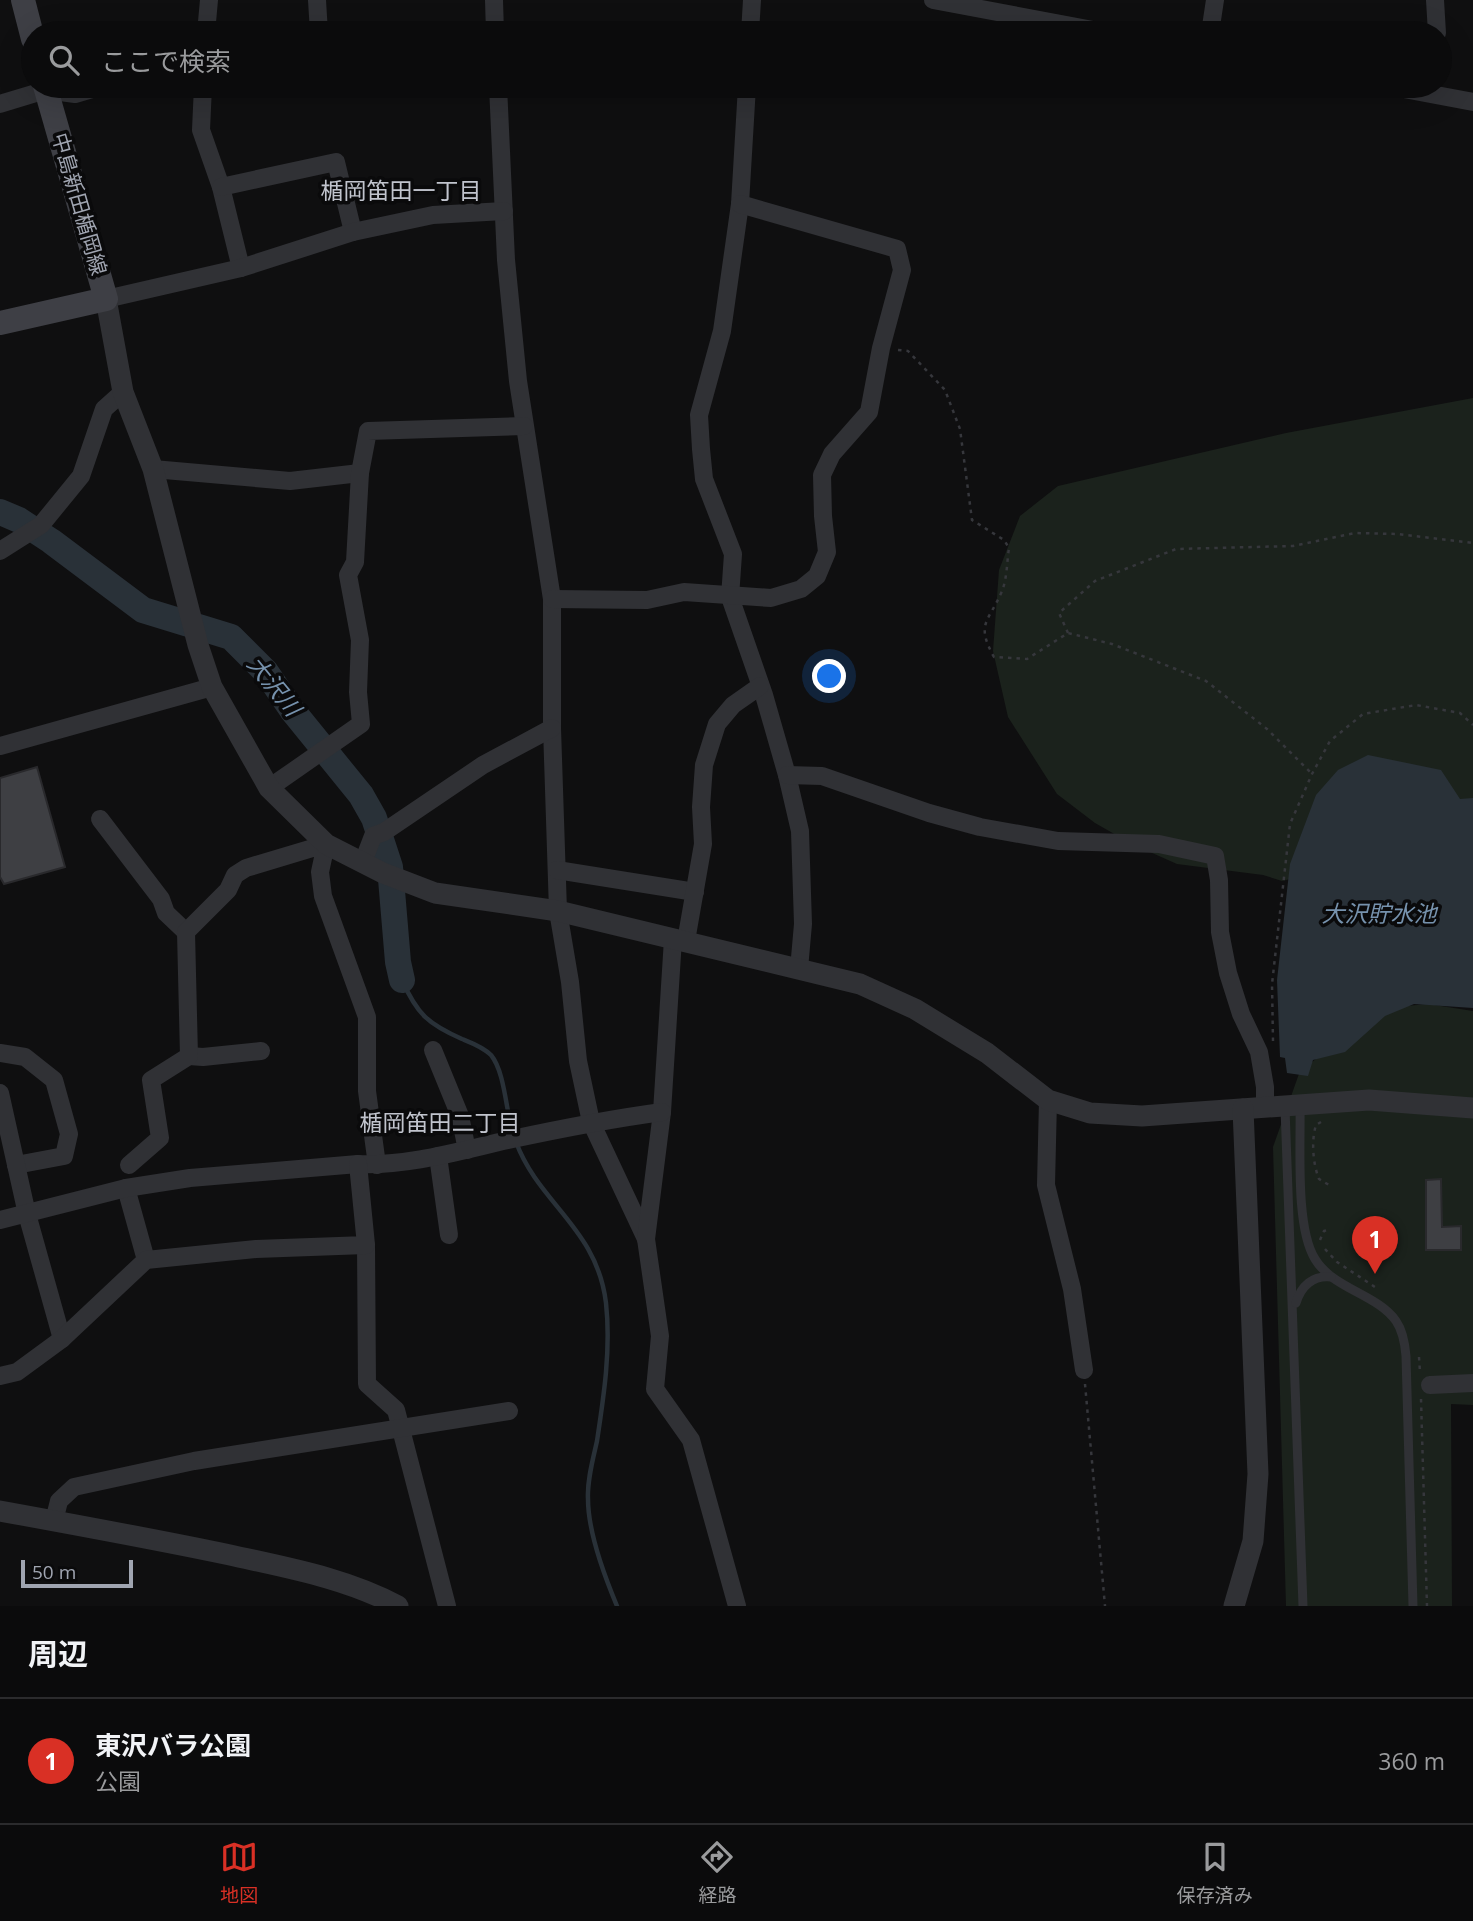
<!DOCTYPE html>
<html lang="ja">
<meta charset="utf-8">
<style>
body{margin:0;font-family:"Open Sans","Noto Sans JP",sans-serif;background:#19191a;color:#f1f3f6}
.scale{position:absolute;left:21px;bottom:18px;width:112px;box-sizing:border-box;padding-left:7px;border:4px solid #a0a5b1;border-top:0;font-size:19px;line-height:24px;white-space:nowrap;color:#a0a5b1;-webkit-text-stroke:5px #0a0a0b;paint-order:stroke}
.you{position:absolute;left:830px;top:677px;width:24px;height:24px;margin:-18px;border:5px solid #fff;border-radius:50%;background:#1a73e8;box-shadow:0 0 0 10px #1a73e833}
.badge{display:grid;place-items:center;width:46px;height:46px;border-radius:50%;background:#d93025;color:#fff;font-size:23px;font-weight:700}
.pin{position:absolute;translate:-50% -58px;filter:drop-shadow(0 2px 4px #0008)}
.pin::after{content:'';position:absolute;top:37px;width:24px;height:21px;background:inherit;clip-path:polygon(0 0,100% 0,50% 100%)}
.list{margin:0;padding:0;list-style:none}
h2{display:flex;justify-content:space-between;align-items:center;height:91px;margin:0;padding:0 28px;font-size:30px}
h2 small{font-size:23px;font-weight:400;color:#9a9b9d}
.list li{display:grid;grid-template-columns:46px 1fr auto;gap:21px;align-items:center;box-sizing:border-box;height:126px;padding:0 28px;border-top:2px solid #2b2b2d}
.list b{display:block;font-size:26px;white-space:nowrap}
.list p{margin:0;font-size:23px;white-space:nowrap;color:#9a9b9d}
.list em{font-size:23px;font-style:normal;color:#9a9b9d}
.icon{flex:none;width:38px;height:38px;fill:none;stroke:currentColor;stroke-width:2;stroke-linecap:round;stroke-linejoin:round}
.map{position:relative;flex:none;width:1473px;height:1606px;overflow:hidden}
.search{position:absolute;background:#0b0b0c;box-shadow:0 7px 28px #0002;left:21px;right:21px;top:21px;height:77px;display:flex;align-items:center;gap:18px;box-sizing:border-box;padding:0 24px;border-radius:38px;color:#9a9b9d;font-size:26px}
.sheet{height:217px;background:#0b0b0c}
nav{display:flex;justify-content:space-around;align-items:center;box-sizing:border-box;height:98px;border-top:2px solid #2b2b2d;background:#0b0b0c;font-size:19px;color:#9a9b9d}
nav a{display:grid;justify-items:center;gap:4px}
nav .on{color:#d93025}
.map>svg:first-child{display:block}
.green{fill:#1b221c}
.water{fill:#293138}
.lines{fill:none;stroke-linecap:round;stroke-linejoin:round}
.stream{stroke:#293138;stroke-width:4.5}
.river{stroke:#293138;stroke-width:26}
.building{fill:#3e3f43;stroke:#29292c;stroke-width:2}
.path{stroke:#36373c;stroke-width:2.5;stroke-dasharray:3.5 5;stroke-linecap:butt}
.service{stroke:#303135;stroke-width:9}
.minor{stroke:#303135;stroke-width:18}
.tertiary{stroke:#303135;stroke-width:21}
.secondary{stroke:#3e3f45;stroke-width:24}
.labels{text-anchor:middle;stroke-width:7;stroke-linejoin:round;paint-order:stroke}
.street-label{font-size:21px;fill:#a0a5b1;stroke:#0a0a0b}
.neighbourhood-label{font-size:23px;fill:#c1c4cd;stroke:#0a0a0b}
.water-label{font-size:23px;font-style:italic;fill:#7692ad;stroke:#0a0a0b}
</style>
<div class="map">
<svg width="1473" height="1606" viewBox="0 0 1473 1606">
<rect width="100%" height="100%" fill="#0f0f10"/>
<g class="green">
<polygon points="1473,398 1473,835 1282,881 1263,875 1177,864 1132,844 1095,823 1057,794 1008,717 993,651 999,570 1020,516 1058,486 1286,433"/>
<polygon points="1428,1004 1473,1011 1473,1405 1451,1404 1452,1606 1286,1606 1273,1147 1300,1071 1384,1008"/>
</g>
<polygon class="water" points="1368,755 1441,770 1460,799 1473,798 1473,1008 1414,1004 1385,1016 1345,1052 1313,1060 1308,1076 1287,1073 1285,1058 1280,1057 1277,980 1290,864 1316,795 1338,770"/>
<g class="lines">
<g class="stream">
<path d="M402,980C417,1014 428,1024 462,1039C472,1043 483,1047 491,1055C505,1072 506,1112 513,1134"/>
<path d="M516,1142C539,1204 597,1228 606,1303C611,1349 604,1395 597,1441C593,1459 587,1480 588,1499C588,1532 604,1575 617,1606"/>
</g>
<polyline class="river" points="0,512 19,520 51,541 143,610 231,637 266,672 292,710 361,795 374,818 390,867 398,962 402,980"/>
</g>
<g class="building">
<polygon points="37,767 65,867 4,884 0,877 0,778"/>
<polygon points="1441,1179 1442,1227 1461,1226 1461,1250 1426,1250 1426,1180"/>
</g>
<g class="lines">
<g class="path">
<path d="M898,350L908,351L945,390L960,429L972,520L1004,540L1009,548C1007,561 1007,579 1002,591C989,622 975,623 994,657L1027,659L1068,633L1112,644L1206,681L1267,729L1312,774"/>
<polyline points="1068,633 1059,613 1095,581 1176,549 1293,546 1355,533 1397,534 1473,543"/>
<polyline points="1273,1041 1272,984 1290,824 1312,774 1330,741 1363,714 1416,705 1460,713 1473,725"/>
<path d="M1321,1122L1316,1125C1311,1141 1313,1164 1319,1179L1329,1185"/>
<polyline points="1320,1240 1324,1231 1330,1229"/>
<polyline points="1325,1249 1337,1262 1378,1289"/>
<polyline points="1419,1357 1420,1372"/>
<polyline points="1085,1384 1105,1606"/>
<polyline points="1421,1399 1427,1606"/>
</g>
<g class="service">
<path d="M1300,1105C1301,1145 1295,1227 1315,1259C1333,1289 1377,1294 1396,1321C1403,1331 1405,1344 1406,1356L1413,1606"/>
<polyline points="1285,1108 1303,1606"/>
<path d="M1296,1303C1301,1286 1313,1275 1331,1277"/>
</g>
<g class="minor">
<polyline points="317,0 319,33"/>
<polyline points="494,0 495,33"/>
<polyline points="933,0 1109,33"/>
<polyline points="1435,0 1437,33"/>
<polyline points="206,33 209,0"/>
<polyline points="750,33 752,0"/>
<polyline points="1210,33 1215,0"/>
<polyline points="203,86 201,130 221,187 241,268"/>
<polyline points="498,86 506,260 518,381 552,599 552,728 558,911 570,982 578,1061 591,1122 646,1239"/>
<polyline points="747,86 740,204 722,331 699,415 701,449 704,479 733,554 730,597 764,695 787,775 800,831 803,924 799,969"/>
<polyline points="1388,86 1473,102"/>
<polyline points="0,104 46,90 75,94 102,86"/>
<polyline points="221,187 336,162 353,232"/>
<polyline points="106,299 241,268 353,232 433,215 504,211"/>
<polyline points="153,469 290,481 360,473"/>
<polyline points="0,551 41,525 81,476 104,409 123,392"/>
<polyline points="552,599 647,600 684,592 771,598 801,589 817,576 827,552 823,516 822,475 832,454 869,412 881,348 902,270 897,249 740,204"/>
<polyline points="0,746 212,687"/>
<polyline points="787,775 822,776 929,813 980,827 1058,841 1159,844 1215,856 1219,880 1220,932 1228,973 1241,1014 1259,1052 1265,1087 1265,1107"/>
<polyline points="269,788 361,724 358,692 360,640 348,575 355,562 360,473 368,431 524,426"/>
<polyline points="100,819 161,899 166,913 186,932"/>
<polyline points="363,862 373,836 384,832 483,765 552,728"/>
<polyline points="557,870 695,892"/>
<polyline points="673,939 662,1112 646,1239 660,1336 655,1389 691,1440 737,1606"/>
<polyline points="686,941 703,844 701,807 704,765 717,724 733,705 760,686"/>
<polyline points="433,1050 460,1116 467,1150"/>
<polyline points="0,1053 25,1057 54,1080 69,1134 64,1156 16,1165"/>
<polyline points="189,1056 203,1057 261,1051"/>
<polyline points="0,1093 27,1214 62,1339"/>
<polyline points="1048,1100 1046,1185 1072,1289 1084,1370"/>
<polyline points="438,1156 449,1235"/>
<polyline points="129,1165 160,1138 151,1080 189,1056 186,932 228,890 235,875 246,868 326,844 320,872 323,896 367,1017 367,1091 377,1165"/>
<polyline points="126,1188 146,1260"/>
<path d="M0,1220L126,1188L190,1178L358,1164C409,1166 459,1151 508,1140C559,1129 610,1119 662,1112"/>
<polyline points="366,1245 367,1384 396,1410 447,1606"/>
<polyline points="0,1376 17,1372 62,1339 146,1260 256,1249 366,1245 358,1164"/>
<polyline points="1430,1385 1473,1383"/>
<polyline points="54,1521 59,1501 74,1487 194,1461 509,1411"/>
</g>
<g class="tertiary">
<polyline points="106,299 123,392 153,469 198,645 212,687 269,788 326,844 383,873 435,893 558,911 860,984 915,1009 987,1053 1048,1100 1090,1113 1142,1116 1369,1100 1473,1108"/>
<path d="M0,1511C77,1525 154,1539 230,1555C288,1568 346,1578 398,1606"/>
<polyline points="1234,1606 1253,1541 1258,1474 1243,1109"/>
</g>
<g class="secondary">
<polyline points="23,0 33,39"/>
<polyline points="0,323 106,299 45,86"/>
</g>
</g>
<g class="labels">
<g class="street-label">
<text transform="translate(79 204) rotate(74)" y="7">中島新田楯岡線</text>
</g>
<g class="neighbourhood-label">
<text x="401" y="199">楯岡笛田一丁目</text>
<text x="440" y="1131">楯岡笛田二丁目</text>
</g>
<g class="water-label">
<text transform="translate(274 686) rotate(51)" y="8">大沢川</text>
<text x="1379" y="922">大沢貯水池</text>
</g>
</g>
</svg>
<div class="scale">50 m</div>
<div class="you"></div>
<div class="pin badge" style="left:1375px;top:1274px">1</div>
<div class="search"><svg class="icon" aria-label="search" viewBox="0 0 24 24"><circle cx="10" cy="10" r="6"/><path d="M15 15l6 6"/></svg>ここで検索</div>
</div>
<section class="sheet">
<h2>周辺<small></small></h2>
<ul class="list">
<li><span class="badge">1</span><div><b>東沢バラ公園</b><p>公園</p></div><em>360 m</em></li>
</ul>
</section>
<nav>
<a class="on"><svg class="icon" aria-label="map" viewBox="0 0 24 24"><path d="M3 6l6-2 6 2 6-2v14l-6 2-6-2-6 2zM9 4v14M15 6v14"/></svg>地図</a>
<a><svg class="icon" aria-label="directions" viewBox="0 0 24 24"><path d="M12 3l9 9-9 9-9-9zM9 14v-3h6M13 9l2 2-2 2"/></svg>経路</a>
<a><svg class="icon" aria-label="saved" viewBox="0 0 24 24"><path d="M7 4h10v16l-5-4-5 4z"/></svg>保存済み</a>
</nav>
